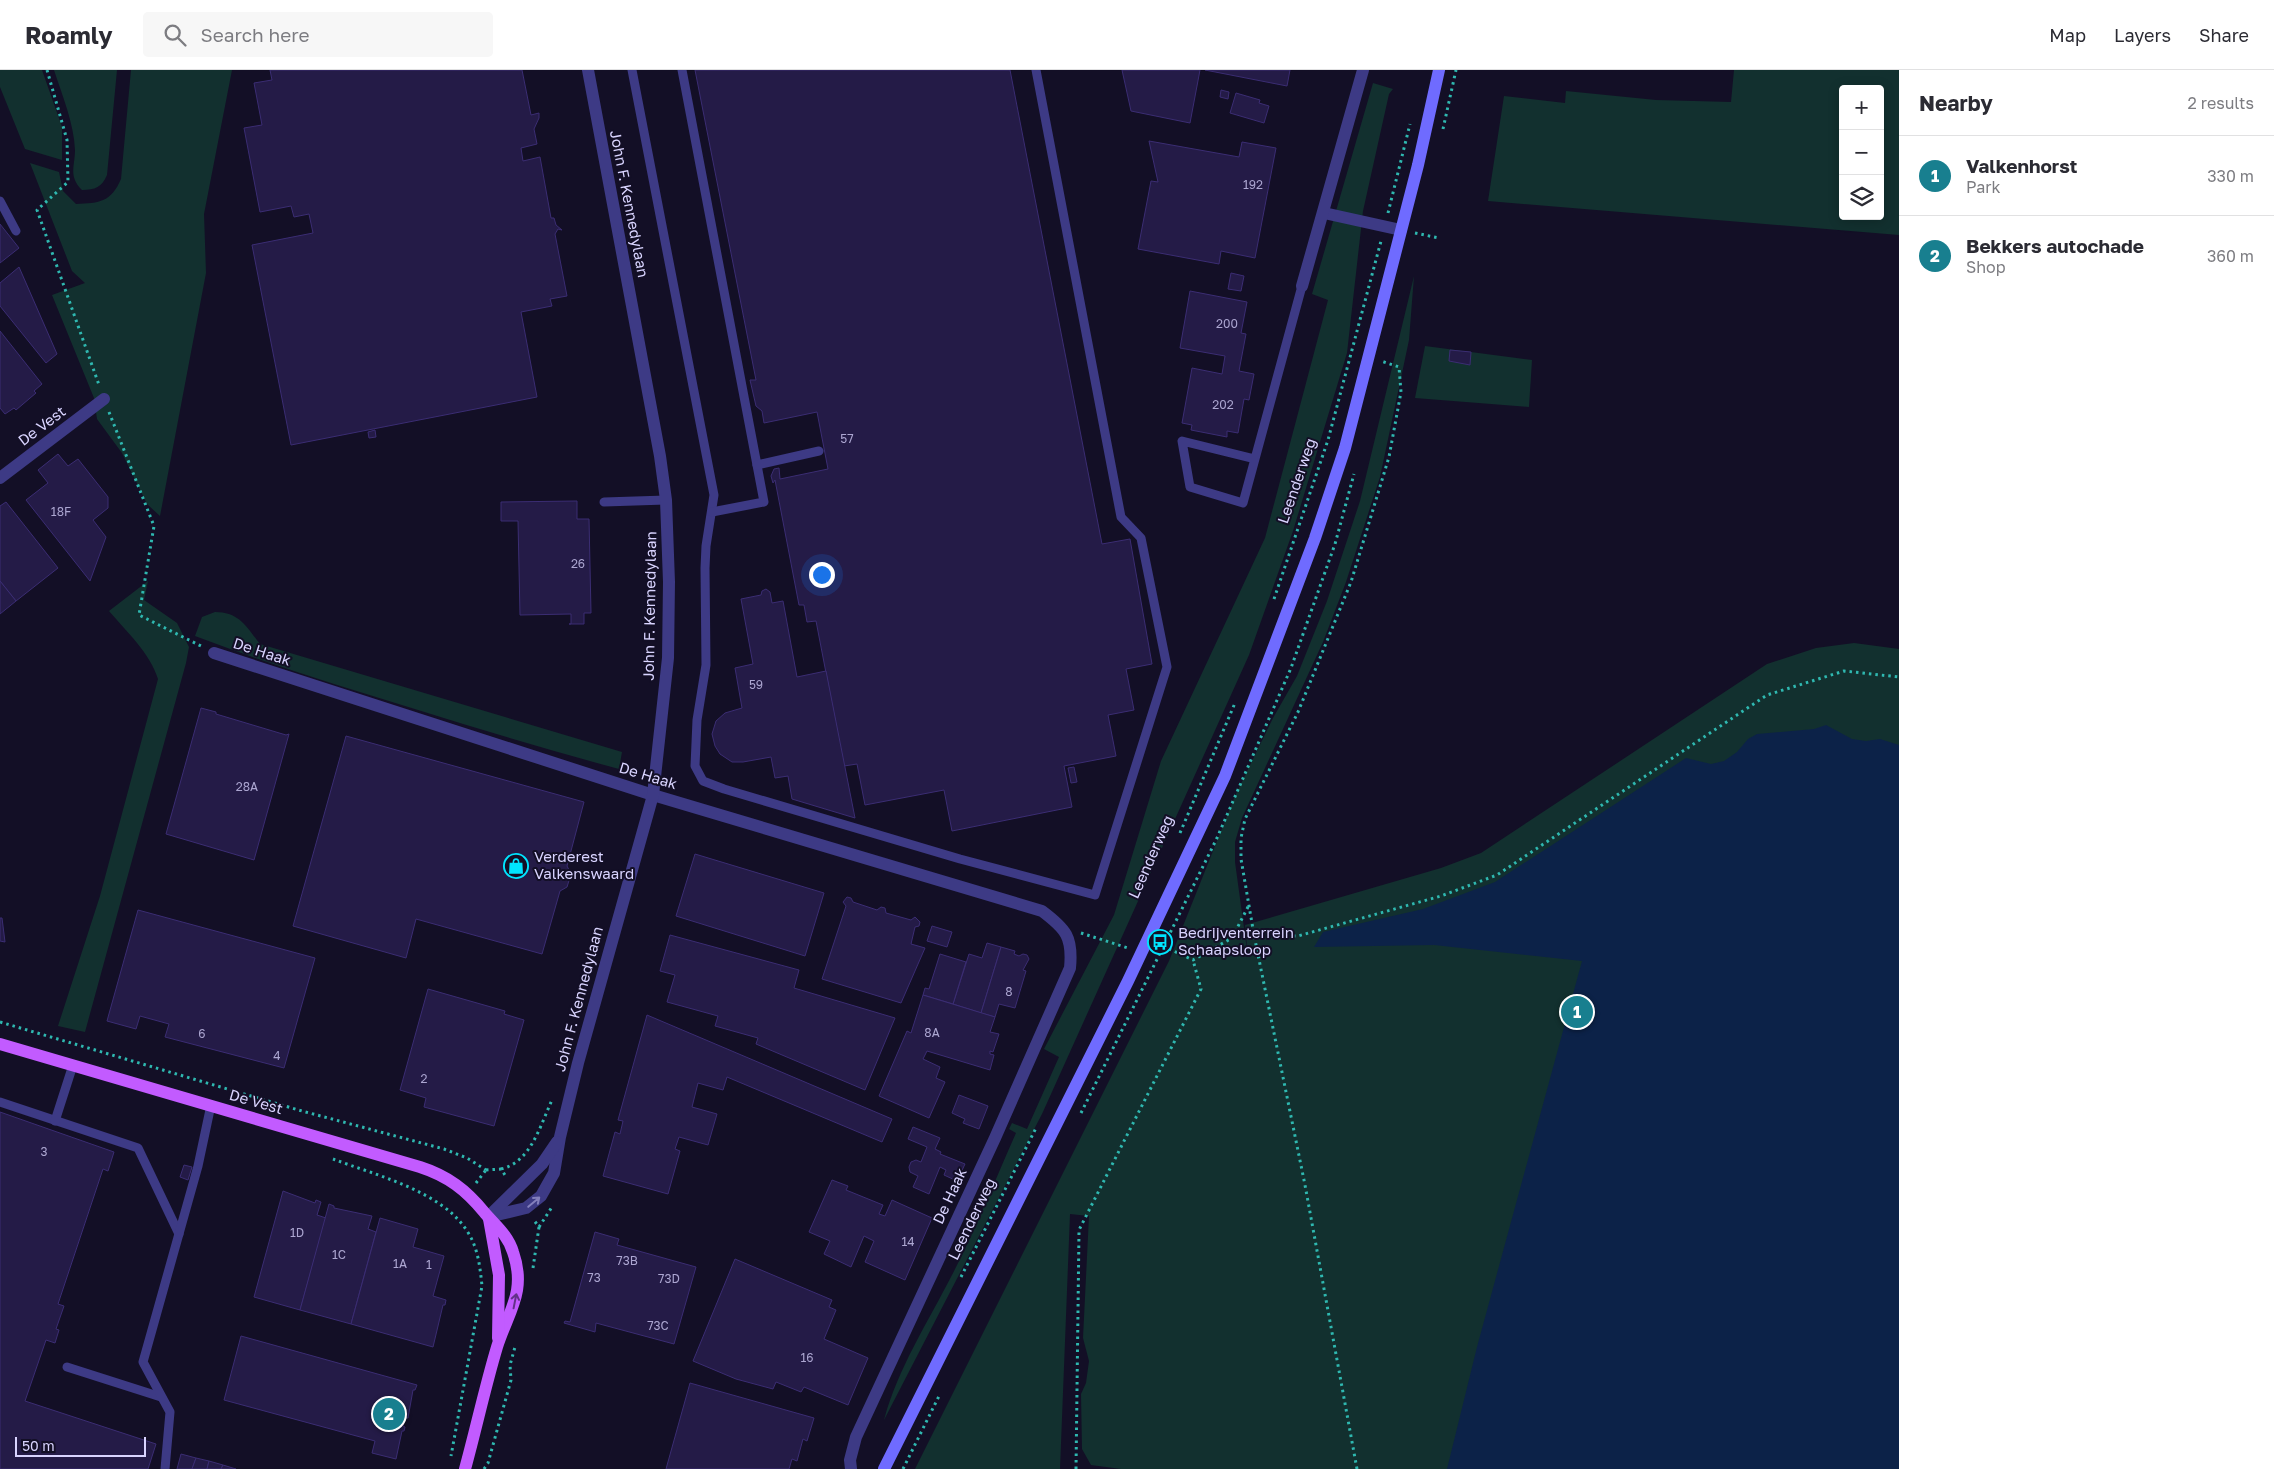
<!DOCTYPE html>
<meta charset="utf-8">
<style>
body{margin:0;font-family:"Golos Text",sans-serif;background:#f7f7f7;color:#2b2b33}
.controls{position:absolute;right:15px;top:15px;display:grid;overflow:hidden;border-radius:5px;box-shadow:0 2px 12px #0003}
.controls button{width:45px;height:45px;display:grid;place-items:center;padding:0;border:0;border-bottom:1px solid #e1e1e2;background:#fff;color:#2b2b33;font:25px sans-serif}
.scale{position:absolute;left:15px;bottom:12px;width:131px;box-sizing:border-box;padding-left:5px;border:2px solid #d9d4ff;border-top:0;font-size:14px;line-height:18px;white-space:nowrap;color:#d9d4ff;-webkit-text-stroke:4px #130f26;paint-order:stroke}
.you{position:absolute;left:821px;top:504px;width:18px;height:18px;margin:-12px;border:4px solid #fff;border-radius:50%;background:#1a73e8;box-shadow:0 0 0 8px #1a73e833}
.badge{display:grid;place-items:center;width:32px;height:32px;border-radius:50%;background:#187f8f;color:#fff;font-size:16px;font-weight:700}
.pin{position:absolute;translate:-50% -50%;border:2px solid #fff;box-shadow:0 1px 5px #0006}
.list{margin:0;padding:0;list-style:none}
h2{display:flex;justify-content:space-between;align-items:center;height:65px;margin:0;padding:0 20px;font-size:21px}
h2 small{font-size:16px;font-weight:400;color:#7c7c81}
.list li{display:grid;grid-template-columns:32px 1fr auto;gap:15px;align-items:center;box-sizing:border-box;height:80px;padding:0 20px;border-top:1px solid #e1e1e2}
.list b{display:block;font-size:19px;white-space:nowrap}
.list p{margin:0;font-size:16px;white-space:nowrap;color:#7c7c81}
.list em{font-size:16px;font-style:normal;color:#7c7c81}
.icon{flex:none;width:28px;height:28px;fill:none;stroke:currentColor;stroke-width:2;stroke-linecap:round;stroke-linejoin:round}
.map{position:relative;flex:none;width:1899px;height:1399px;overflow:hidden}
header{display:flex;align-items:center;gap:30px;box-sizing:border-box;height:70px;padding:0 25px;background:#fff;border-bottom:1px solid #e1e1e2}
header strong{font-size:24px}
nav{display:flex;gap:28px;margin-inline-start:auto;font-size:18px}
.search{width:350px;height:45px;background:#f7f7f7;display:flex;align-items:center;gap:12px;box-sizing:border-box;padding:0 18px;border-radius:5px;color:#7c7c81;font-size:19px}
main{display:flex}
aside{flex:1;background:#fff}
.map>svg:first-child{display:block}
.green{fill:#12302f;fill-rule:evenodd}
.water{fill:#0c2248}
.building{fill:#241b47;stroke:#3b2d73}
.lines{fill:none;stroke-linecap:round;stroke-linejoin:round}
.path{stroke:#2fb8b0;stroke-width:3;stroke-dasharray:2.5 4;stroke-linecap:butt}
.lane{stroke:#3d3a85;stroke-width:9}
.street{stroke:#3d3a85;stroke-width:12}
.secondary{stroke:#6f6bff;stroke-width:12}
.primary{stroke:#c25bff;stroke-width:12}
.oneway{stroke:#837fbc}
.oneway2{stroke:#623188}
.labels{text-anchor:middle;stroke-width:4;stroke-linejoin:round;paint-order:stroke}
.number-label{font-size:12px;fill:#aca6d1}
.street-label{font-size:15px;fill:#d9d4ff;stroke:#130f26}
.poi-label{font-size:15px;fill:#d9d4ff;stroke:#130f26;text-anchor:start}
</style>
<header>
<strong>Roamly</strong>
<div class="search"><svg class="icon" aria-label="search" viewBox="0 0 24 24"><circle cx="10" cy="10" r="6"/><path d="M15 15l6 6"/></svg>Search here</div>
<nav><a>Map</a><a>Layers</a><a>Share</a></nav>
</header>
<main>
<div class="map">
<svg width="1899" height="1399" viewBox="0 0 1899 1399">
<rect width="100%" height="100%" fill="#130f26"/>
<g class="green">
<polygon points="0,0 42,0 62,57 62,90 25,79 0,17"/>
<path d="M54,0H117L107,105C102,117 95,120 82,120C68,106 75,96 75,80C74,53 62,25 54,0Z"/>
<path d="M131,0H232L204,144L206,203L160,446L147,434L122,383L97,349L94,328L52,225L85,213L72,201L30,93L59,102L63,121L76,134C100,133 111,132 121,109Z"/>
<path d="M1734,0H1899V165L1488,131L1504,26L1565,33L1566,21L1656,30L1731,32ZM1843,19H1880V146H1843Z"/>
<path d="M1373,13L1393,19L1389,24L1363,141L1347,283L1293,461L1249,585L1042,1044L884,1350C898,1298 928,1252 952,1205C976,1159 995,1110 1016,1063L1009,1059L1012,1053L1027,1059L1059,987L1044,979L1114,845L1161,691L1265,468L1328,230L1312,224Z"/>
<polygon points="1414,206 1409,270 1380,407 1346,512 1323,572 1242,748 1235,772 1235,792 1248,887 1245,855 1441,798 1481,783 1767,594 1816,578 1854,573 1899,579 1899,1399 1121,1399 1091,1395 1082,1379 1081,1324 1086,1313 1089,1291 1083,1268 1089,1146 1070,1144 1060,1399 915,1399 1169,891 1235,726 1273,648 1297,606 1327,531 1360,431"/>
<polygon points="1425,276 1532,290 1529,337 1415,328"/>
<path d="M148,511L144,530L177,553L189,577L186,593L85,962L58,956L100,826L158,609C150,583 126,561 109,541Z"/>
<path d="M215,542C239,542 246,556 260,574L622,682L619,699C552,681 485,661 418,640C343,617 268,594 195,566L202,547Z"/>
</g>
<polygon class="water" points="1826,655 1852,669 1866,671 1880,669 1899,675 1899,1399 1447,1399 1477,1277 1582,891 1434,875 1314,877 1323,862 1423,839 1495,812 1686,688 1711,694 1724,691 1737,682 1748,669 1757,664 1814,659"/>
<g class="building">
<polygon points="270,0 522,0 531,45 539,43 539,48 534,59 537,74 521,78 523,91 540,87 551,148 554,148 556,155 562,160 558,159 555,164 567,226 550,229 552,236 521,242 537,327 291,375 252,175 313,163 309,144 294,147 291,136 260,142 244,58 262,55 254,13 272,10"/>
<polygon points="695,0 1010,0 1102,474 1130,469 1152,594 1126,599 1134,640 1108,645 1116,686 1064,696 1072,737 952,761 944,720 865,735 857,694 844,696 816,551 807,552 804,535 799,535 775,410 773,413 771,406 774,399 779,398 780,409 828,399 817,342 764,353 762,341 756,336 750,310 756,310"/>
<polygon points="1122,0 1200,0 1190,53 1131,41"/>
<polygon points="1205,0 1290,0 1287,16"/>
<polygon points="1221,20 1229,22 1228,29 1220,27"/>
<polygon points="1236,23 1260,30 1259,33 1269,36 1264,53 1230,43"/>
<polygon points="1149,71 1239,87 1242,72 1276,78 1255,188 1221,181 1219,194 1138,179 1151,111 1158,112"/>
<polygon points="0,154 19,178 0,193"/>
<polygon points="19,197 57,284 46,293 0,236 0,213"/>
<polygon points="1231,203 1244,206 1241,221 1228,219"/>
<polygon points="1190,221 1247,232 1241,263 1246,264 1239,301 1254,304 1249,330 1244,329 1238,363 1227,361 1227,367 1191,360 1192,355 1182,353 1192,298 1222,304 1225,286 1180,278"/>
<polygon points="0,261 42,314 34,321 36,323 16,340 14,338 5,344 0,338"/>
<polygon points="1450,280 1471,282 1470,295 1449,291"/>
<polygon points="375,360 376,367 369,368 368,362"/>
<polygon points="58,384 68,396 78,389 108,427 108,438 93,450 106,467 90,511 26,430 48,413 38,400"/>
<polygon points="577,431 577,449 589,449 591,543 584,543 584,554 569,554 571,554 571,544 520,545 518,451 501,451 501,432"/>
<polygon points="6,432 58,498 16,531 0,511 0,436"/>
<polygon points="0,511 16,531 0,544"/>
<polygon points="766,519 770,522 772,533 783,531 797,607 826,601 855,748 792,729 788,706 775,708 771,687 743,692 732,692 720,684 715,676 712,664 716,651 725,643 742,638 735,598 753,594 741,529 761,525 762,521"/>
<polygon points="201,638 216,642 216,644 286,665 289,664 254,790 166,764"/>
<polygon points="346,666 584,732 567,796 571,804 567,817 560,821 542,884 416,849 406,888 293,856"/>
<polygon points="1074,697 1077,712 1071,713 1068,698"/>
<polygon points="695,784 824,823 805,886 676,846"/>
<polygon points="847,827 851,828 853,832 877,840 881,837 885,838 886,843 911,850 915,847 920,852 919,856 915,857 911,874 925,878 901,933 822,909 846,836 843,832"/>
<polygon points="138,840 315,888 284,998 165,967 169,954 140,946 136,959 107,951"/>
<polygon points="0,848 2,848 5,872 0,871"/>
<polygon points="932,856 952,862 947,877 927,871"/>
<polygon points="670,865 799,900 794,918 895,948 865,1020 756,974 758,968 715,956 718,946 667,932 675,905 660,901"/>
<polygon points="987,873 1001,877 981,943 953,934 969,884 982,888"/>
<polygon points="1001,877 1015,881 1014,884 1019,886 1023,884 1027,885 1029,889 1023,900 1026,901 1015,938 999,934 995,947 981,943"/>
<polygon points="940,884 966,892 953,934 923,925 925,918 929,919"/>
<polygon points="428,919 505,941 504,944 524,950 494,1056 424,1037 426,1028 400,1020"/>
<polygon points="923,925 995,947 990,962 999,964 993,982 990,981 990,984 994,985 990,1000 927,981 923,989 940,997 936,1008 945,1012 929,1048 879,1026 907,961 911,963"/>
<polygon points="647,945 892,1049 882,1072 727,1007 723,1020 698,1013 692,1037 717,1044 708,1075 679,1067 675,1079 680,1081 668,1124 603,1106 615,1062 620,1064 623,1051 618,1050"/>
<polygon points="959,1025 988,1036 979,1059 963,1053 965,1049 952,1043"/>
<polygon points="0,1042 114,1082 108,1101 103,1099 58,1234 64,1236 56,1259 59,1260 55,1273 46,1270 25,1331 156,1374 148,1399 0,1399"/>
<polygon points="913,1057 940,1068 935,1079 941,1082 940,1084 965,1094 957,1111 944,1105 946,1100 940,1097 929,1124 913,1117 918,1106 910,1102 909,1097 911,1092 916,1090 921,1092 927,1077 908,1069"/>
<polygon points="184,1095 192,1097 188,1110 180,1107"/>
<polygon points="832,1110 848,1116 846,1120 883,1135 879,1144 885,1146 892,1130 932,1148 905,1210 865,1192 874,1171 864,1166 851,1197 824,1184 830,1171 809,1162"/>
<polygon points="283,1121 315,1133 316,1130 321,1132 317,1145 326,1148 300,1240 254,1227"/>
<polygon points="329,1134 334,1136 334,1138 372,1146 368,1159 376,1162 351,1254 300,1240"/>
<polygon points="380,1148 418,1159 413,1177 444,1186 433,1226 446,1230 445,1235 443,1235 433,1277 351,1254"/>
<polygon points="595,1162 619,1169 617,1175 696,1197 674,1274 596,1253 595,1262 564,1253 565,1251 570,1252"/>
<polygon points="735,1189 832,1230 829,1237 836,1240 824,1269 868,1288 848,1335 804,1317 801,1322 776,1312 773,1319 736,1309 693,1291"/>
<polygon points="241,1266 417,1315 415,1320 413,1320 408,1348 405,1348 403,1356 405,1357 404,1361 402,1361 396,1389 372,1383 375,1371 224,1330"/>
<polygon points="690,1313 814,1348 807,1371 803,1369 797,1391 792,1389 789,1399 666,1399"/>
<polygon points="181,1384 196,1388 192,1399 177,1399"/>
<polygon points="196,1388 209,1391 207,1399 192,1399"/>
<polygon points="209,1391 223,1395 221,1399 207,1399"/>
<polygon points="223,1395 236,1399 221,1399"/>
</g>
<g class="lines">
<g class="path">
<polyline points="47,0 67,70 68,112 37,140 99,315"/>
<polyline points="1443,59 1456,0"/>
<polyline points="1388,143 1410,54"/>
<polyline points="1415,163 1439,168"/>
<polyline points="109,342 154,456 139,545 203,577"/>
<polyline points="1274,529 1328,370 1381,171"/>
<polyline points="1180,763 1235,633"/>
<polyline points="1081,863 1128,878"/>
<polyline points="1254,865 1298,866 1441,826 1497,805 1767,625 1844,601 1899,607"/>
<polyline points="1163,876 1193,890 1232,868 1249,835"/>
<polyline points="0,952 302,1041 444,1079 467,1088 486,1100"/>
<polyline points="1081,1043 1217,768 1291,598 1335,474 1354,404"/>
<path d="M333,1089C375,1105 442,1121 467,1161C478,1177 480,1197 482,1216L451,1386"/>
<path d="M501,1099C531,1092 540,1056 552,1030"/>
<polyline points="486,1100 501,1099 507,1108"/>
<polyline points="476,1113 486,1100"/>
<polyline points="539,1157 552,1137"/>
<polyline points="533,1198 539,1157 533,1149"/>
<polyline points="961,1207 1036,1058"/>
<polyline points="484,1399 488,1393 511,1310 510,1295 515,1277"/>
<polyline points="903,1399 939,1326"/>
<polyline points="1076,1399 1079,1160 1201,919 1193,890"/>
<polyline points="1357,1399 1305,1115 1254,865 1241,789 1241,768 1245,749 1298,642 1351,512 1389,387 1401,322 1399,297 1381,291"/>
</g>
<g class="lane">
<polyline points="632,0 714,425 706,476 705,498 706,595 697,650 695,696 703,711 724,719 960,789 1095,825 1167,597 1141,468 1121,447 1036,0"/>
<polyline points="682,0 764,432 712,442"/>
<polyline points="0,131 16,161"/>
<polyline points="1255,389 1182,371 1190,417 1243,433 1302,216"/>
<polyline points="757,395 819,381"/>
<polyline points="604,432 666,430"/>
<polyline points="0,1032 138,1078 179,1164"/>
<polyline points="55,1051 73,995"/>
<polyline points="67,1297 161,1327"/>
<polyline points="165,1399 170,1342 143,1292 198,1096 211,1035"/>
</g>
<g class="street">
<polyline points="1324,143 1401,160"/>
<polyline points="1302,216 1363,0"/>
<polyline points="0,408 104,329"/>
<path d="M214,583L653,725L1042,841C1066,859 1073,867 1070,898L995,1068L856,1367L850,1390L851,1399"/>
<polyline points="488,1147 526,1138 541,1126 554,1103 560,1067 578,993 653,725 668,588 669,512 666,430 660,386 588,0"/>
<polyline points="488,1147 542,1094 557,1072"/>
</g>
<polyline class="secondary" points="884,1399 1128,911 1225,706 1315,468 1345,378 1418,95 1439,0"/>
<g class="primary">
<path d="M0,974L420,1097C448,1106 466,1120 484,1142C495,1155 508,1165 513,1182C527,1222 508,1242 497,1277C485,1317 476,1359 465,1399"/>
<polyline points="489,1149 499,1205 498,1268"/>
</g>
</g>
<defs><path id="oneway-shaft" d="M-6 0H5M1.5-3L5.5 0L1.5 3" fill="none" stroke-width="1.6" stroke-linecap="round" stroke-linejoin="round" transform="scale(1.25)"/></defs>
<use class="oneway" href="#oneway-shaft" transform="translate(534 1132) rotate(-40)"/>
<use class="oneway2" href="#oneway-shaft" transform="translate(515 1231) rotate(-79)"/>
<defs>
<symbol id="shop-ring" viewBox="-11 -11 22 22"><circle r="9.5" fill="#130f26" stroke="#00e5ff" stroke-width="1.5"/><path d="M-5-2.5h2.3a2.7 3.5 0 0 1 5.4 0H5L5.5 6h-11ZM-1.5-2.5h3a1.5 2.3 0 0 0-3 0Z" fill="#00e5ff"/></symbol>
<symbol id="bus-ring" viewBox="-11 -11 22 22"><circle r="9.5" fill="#130f26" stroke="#00e5ff" stroke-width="1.5"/><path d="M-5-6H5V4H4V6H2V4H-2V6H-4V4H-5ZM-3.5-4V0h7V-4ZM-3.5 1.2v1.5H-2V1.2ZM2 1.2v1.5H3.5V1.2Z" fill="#00e5ff"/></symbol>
</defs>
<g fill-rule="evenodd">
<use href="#shop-ring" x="502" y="782" width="28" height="28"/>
<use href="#bus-ring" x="1146" y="858" width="28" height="28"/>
</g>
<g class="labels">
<g class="number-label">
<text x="1253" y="119">192</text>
<text x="1227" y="258">200</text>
<text x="1223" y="339">202</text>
<text x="847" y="373">57</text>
<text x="61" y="446">18F</text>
<text x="578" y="498">26</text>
<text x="756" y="619">59</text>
<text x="247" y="721">28A</text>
<text x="1009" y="926">8</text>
<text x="932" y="967">8A</text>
<text x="202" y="968">6</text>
<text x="277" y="990">4</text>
<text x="424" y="1013">2</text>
<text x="44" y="1086">3</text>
<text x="297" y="1167">1D</text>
<text x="908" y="1176">14</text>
<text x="339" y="1189">1C</text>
<text x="627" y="1195">73B</text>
<text x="400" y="1198">1A</text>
<text x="429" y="1199">1</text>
<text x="594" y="1212">73</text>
<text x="669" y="1213">73D</text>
<text x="658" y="1260">73C</text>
<text x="807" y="1292">16</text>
</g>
<g class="street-label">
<text transform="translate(629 134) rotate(79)" y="5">John F. Kennedylaan</text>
<text transform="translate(42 356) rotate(-37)" y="5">De Vest</text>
<text transform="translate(1297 411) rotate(-71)" y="5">Leenderweg</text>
<text transform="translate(650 536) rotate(-89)" y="5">John F. Kennedylaan</text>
<text transform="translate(262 582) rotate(18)" y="5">De Haak</text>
<text transform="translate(648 706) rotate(17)" y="5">De Haak</text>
<text transform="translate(1151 787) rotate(-66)" y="5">Leenderweg</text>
<text transform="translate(579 929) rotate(-75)" y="5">John F. Kennedylaan</text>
<text transform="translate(256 1032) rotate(16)" y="5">De Vest</text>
<text transform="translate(950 1126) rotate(-65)" y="5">De Haak</text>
<text transform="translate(972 1149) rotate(-64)" y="5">Leenderweg</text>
</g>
<g class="poi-label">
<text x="534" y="792">Verderest<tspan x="534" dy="17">Valkenswaard</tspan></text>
<text x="1178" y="868">Bedrijventerrein<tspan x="1178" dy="17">Schaapsloop</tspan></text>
</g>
</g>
</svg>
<div class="controls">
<button>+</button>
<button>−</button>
<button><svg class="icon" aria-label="layers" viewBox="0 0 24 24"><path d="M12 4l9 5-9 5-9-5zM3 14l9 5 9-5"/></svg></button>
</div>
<div class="scale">50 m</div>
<div class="you"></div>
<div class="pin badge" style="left:1577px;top:942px">1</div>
<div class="pin badge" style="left:389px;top:1344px">2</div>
</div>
<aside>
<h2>Nearby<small>2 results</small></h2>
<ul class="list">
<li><span class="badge">1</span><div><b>Valkenhorst</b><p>Park</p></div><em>330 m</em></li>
<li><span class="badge">2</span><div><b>Bekkers autochade</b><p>Shop</p></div><em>360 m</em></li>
</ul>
</aside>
</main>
